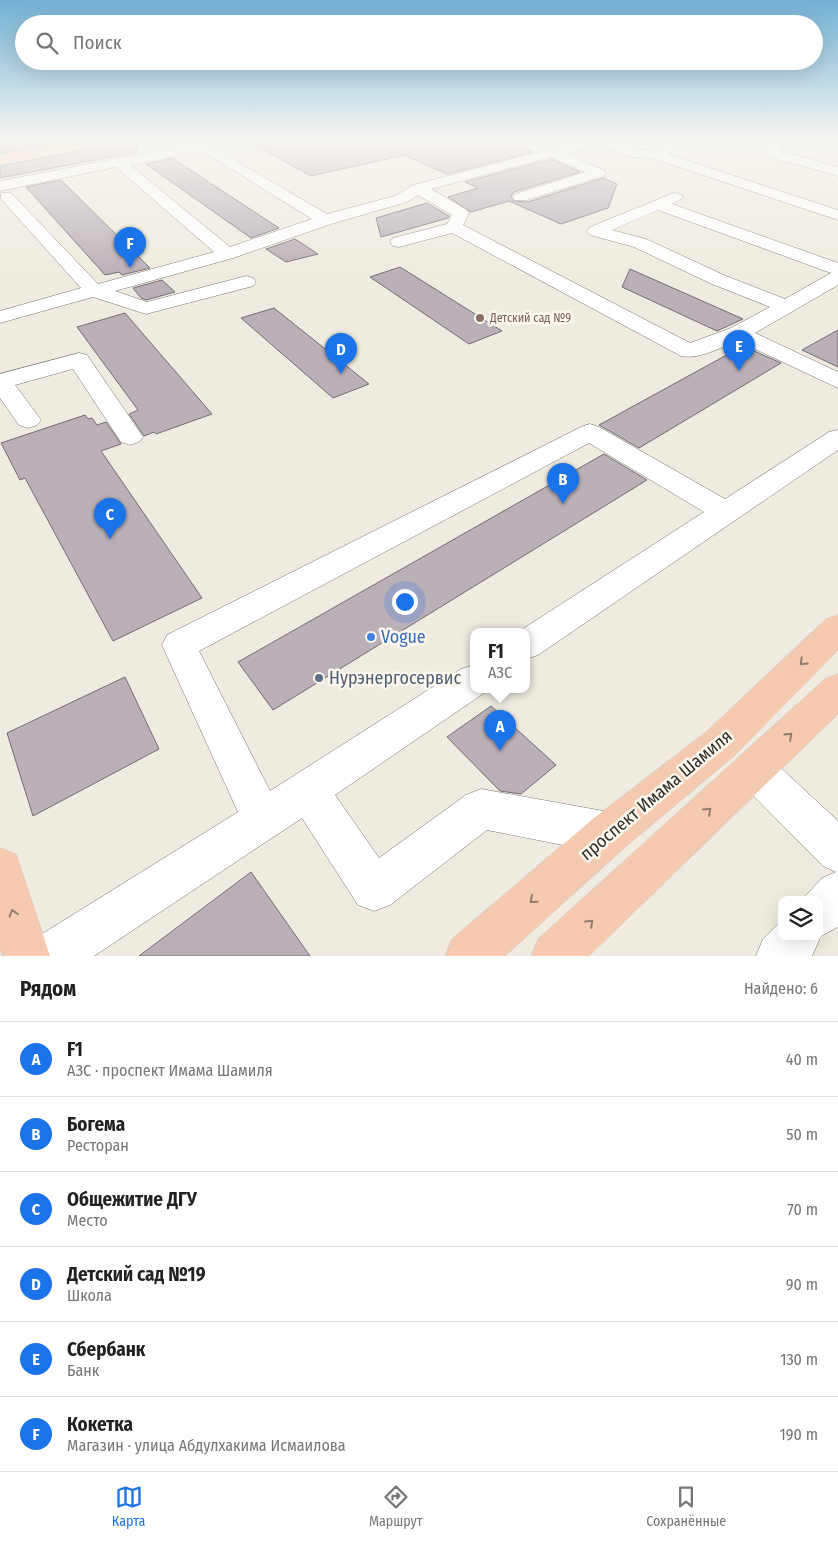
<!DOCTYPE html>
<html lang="ru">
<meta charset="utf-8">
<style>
body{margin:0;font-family:"Fira Sans Condensed",sans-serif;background:#f2f2f2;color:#222}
.controls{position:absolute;right:15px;bottom:15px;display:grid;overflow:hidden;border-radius:10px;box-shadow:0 5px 20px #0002}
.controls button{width:45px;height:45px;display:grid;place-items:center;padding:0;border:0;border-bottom:1px solid #e0e0e0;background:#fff;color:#222;font:25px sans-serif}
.you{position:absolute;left:404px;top:601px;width:18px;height:18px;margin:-12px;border:4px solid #fff;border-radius:50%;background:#1a73e8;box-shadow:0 0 0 8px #1a73e833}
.badge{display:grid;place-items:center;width:32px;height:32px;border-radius:50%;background:#1a73e8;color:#fff;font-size:16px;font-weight:700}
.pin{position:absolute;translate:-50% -41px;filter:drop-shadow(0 1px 2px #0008)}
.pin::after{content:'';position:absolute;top:26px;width:18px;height:15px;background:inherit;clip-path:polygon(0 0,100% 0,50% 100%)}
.popup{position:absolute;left:470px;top:628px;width:60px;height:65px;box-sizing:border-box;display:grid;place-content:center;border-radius:10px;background:#fff;filter:drop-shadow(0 1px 4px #0005);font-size:16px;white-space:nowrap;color:#767676}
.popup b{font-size:19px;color:#222}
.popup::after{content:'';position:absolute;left:50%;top:100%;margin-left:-10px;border:10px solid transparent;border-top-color:#fff}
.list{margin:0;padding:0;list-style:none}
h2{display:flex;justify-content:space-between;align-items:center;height:65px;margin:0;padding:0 20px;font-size:21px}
h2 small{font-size:16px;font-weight:400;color:#767676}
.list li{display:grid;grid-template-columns:32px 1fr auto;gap:15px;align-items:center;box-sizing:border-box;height:75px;padding:0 20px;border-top:1px solid #e0e0e0}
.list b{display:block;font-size:19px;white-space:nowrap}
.list p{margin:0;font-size:16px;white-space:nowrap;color:#767676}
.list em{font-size:16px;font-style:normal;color:#767676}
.icon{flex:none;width:28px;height:28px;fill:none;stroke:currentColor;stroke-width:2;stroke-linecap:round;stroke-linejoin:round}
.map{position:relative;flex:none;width:838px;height:956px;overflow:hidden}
.search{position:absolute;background:#fff;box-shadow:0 5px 20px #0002;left:15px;right:15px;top:15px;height:55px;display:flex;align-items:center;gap:12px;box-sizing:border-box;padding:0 18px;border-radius:28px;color:#767676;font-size:19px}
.sheet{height:515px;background:#fff}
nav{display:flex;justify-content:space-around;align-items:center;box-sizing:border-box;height:70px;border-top:1px solid #e0e0e0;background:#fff;font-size:14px;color:#767676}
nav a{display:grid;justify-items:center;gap:2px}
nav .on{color:#1a73e8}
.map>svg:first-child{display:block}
.building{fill:#bab0b8;stroke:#746b72}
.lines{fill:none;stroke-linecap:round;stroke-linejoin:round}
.minor-casing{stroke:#77736a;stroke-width:1}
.major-casing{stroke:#c9c8c7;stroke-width:1}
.minor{fill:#fff;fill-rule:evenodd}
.major{fill:#f6cab1;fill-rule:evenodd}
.oneway{stroke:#927c6d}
.education-dot{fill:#8d6e63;stroke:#fdf8ed;stroke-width:2}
.shop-dot{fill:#3f7fe0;stroke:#fdf8ed;stroke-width:2}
.service-dot{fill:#5c6f8a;stroke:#fdf8ed;stroke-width:2}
.labels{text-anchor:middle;stroke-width:5;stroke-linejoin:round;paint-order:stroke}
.far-education-label{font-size:12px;fill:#785e54;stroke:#fdf8ed;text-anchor:start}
.near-shop-label{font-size:18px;fill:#366cbe;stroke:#fdf8ed;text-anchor:start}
.near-service-label{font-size:18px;fill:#4e5e75;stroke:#fdf8ed;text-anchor:start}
.near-street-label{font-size:18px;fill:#2f2d29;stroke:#fdf8ed}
</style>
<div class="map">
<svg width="838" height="956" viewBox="0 0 838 956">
<rect width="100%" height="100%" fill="#efebe0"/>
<g class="building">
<polygon points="0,141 64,141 0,154"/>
<polygon points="107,141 136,141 137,152 0,178 0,166 99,147"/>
<polygon points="247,141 505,141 533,152 447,174 404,155 311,176"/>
<polygon points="172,158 279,228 251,238 146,164"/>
<polygon points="551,159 580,172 514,192 511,196 513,201 528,202 603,178 617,184 608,208 561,224 509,201 471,212 448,197 478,188 465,182"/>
<polygon points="61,180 150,268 122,275 119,272 105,275 26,187"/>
<polygon points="427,203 449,216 448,218 381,237 376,218"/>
<polygon points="295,239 318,254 286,262 266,249"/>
<polygon points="400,267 502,331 469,344 370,277"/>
<polygon points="630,269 743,319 717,331 622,287"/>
<polygon points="162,280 175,292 146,300 141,298 133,288"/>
<polygon points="274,308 369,384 333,398 241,318"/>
<polygon points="125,313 212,414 156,434 154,432 144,436 129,414 138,410 77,327"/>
<polygon points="838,330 838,367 802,350"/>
<polygon points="743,346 781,363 639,448 599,425"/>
<polygon points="85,415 88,419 92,418 97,425 106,422 121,444 101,451 202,598 113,641 25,478 20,480 1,443"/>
<polygon points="604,454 647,480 273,710 238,662"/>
<polygon points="125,677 159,749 33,816 7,733"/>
<polygon points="491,706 556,765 521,794 500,791 447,737"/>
<polygon points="251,872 310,956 139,956"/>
</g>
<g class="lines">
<defs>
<g id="minor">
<path d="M581,141H615L638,150H652L683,141H705L667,154L838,210V220L652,158L632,157L599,145L565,154L604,170L606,173L604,176L527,200H515L513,197L515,194L585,172L551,157L431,189L467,210L469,213L463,225L690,343L731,328L770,307L712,284L634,247L590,235L587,231L590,227L676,192L684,197L672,204L838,263V285L755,333L838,372V388L738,341C721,347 699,360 681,356L452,233L399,247L393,246L390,242L393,238L447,224L452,215L418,195L407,202L331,224L233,258L115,291L147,302L246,276L253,278L256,282L253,286L146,314L93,297L0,323V311L81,288L1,199V193H11L98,284L214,252L116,167L0,191V181L203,142L327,214L395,196L413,185ZM201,150L312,219L230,247L130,165ZM658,210L831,273L785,299L726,276L646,239L612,230Z"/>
<polygon points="775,141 789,141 780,151 838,167 838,176 766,156 764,153"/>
<polygon points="803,141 838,141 838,148 809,145"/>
<polygon points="79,353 87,355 143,437 139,442 130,445 121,442 73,369 15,385 41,420 37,425 28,428 19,425 0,398 0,374"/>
<polygon points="590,424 599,427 725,499 829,432 838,430 838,450 538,655 526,659 526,632 518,632 704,512 589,443 199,651 270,791 461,669 474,665 474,690 487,691 335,795 379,858 466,795 481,789 609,812 624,818 630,833 624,848 609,854 487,830 390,905 374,911 358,905 302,818 94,956 27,956 34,939 238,812 162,645 167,635 581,427"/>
<polygon points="754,750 768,756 838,821 838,927 821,936 812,956 756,956 763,939 782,920 782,937 819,937 819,900 802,900 822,878 836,872 823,866 740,782 734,769 740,756"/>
</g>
<g id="major">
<polygon points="76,141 105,141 99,145 0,164 0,156"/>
<polygon points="838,615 838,650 734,756 624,848 505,956 445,956 452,939 594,818 706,732 826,619"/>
<polygon points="838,674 838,714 589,956 531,956 538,939 825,679"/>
<polygon points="0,848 16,854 50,956 2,956 0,949"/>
</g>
</defs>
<use href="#minor" class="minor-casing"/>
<use href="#major" class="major-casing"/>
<use href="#minor" class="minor"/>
<use href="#major" class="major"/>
</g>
<defs><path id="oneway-chevron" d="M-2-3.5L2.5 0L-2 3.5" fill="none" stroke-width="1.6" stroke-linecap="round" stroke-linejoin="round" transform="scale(1.25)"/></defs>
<g class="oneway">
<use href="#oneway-chevron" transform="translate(803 662) rotate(136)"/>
<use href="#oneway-chevron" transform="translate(789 736) rotate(-43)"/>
<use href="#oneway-chevron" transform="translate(708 811) rotate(-43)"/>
<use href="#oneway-chevron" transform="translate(533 900) rotate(139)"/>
<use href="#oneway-chevron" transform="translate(13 913) rotate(-107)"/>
<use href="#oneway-chevron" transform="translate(590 923) rotate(-44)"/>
</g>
<linearGradient id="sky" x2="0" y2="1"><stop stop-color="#73b0d3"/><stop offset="0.51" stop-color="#f8f6f1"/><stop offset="1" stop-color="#f8f6f1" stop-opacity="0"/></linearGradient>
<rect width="838" height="275" fill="url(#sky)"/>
<circle class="education-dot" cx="480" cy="318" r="5"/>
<circle class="shop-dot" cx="371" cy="637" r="5"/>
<circle class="service-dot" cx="319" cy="678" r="5"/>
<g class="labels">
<g class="far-education-label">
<text x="490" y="322">Детский сад №9</text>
</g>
<g class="near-shop-label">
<text x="381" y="643">Vogue</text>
</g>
<g class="near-service-label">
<text x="329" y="684">Нурэнергосервис</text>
</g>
<g class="near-street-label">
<text transform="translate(656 795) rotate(-40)" y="6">проспект Имама Шамиля</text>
</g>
</g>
</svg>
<div class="controls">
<button><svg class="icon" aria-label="layers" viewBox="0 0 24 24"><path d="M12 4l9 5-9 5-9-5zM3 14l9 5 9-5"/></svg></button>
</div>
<div class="you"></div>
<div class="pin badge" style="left:500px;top:751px">A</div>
<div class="popup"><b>F1</b>АЗС</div>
<div class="pin badge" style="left:563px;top:504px">B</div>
<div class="pin badge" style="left:110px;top:539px">C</div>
<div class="pin badge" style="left:341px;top:374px">D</div>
<div class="pin badge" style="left:739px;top:371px">E</div>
<div class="pin badge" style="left:130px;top:268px">F</div>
<div class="search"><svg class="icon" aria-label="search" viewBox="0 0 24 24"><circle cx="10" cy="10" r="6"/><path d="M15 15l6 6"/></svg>Поиск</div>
</div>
<section class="sheet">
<h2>Рядом<small>Найдено: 6</small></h2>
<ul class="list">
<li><span class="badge">A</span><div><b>F1</b><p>АЗС · проспект Имама Шамиля</p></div><em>40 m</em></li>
<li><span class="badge">B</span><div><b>Богема</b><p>Ресторан</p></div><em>50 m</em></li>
<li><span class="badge">C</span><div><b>Общежитие ДГУ</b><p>Место</p></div><em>70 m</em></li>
<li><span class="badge">D</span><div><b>Детский сад №19</b><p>Школа</p></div><em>90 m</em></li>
<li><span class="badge">E</span><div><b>Сбербанк</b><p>Банк</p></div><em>130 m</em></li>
<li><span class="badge">F</span><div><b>Кокетка</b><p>Магазин · улица Абдулхакима Исмаилова</p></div><em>190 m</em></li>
</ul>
</section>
<nav>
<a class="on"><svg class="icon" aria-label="map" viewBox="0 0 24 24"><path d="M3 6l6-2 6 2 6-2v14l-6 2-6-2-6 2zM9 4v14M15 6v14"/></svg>Карта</a>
<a><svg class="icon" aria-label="directions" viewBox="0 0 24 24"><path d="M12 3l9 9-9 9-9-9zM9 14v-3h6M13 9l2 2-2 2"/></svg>Маршрут</a>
<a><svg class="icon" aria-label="saved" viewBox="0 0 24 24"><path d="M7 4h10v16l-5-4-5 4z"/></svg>Сохранённые</a>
</nav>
